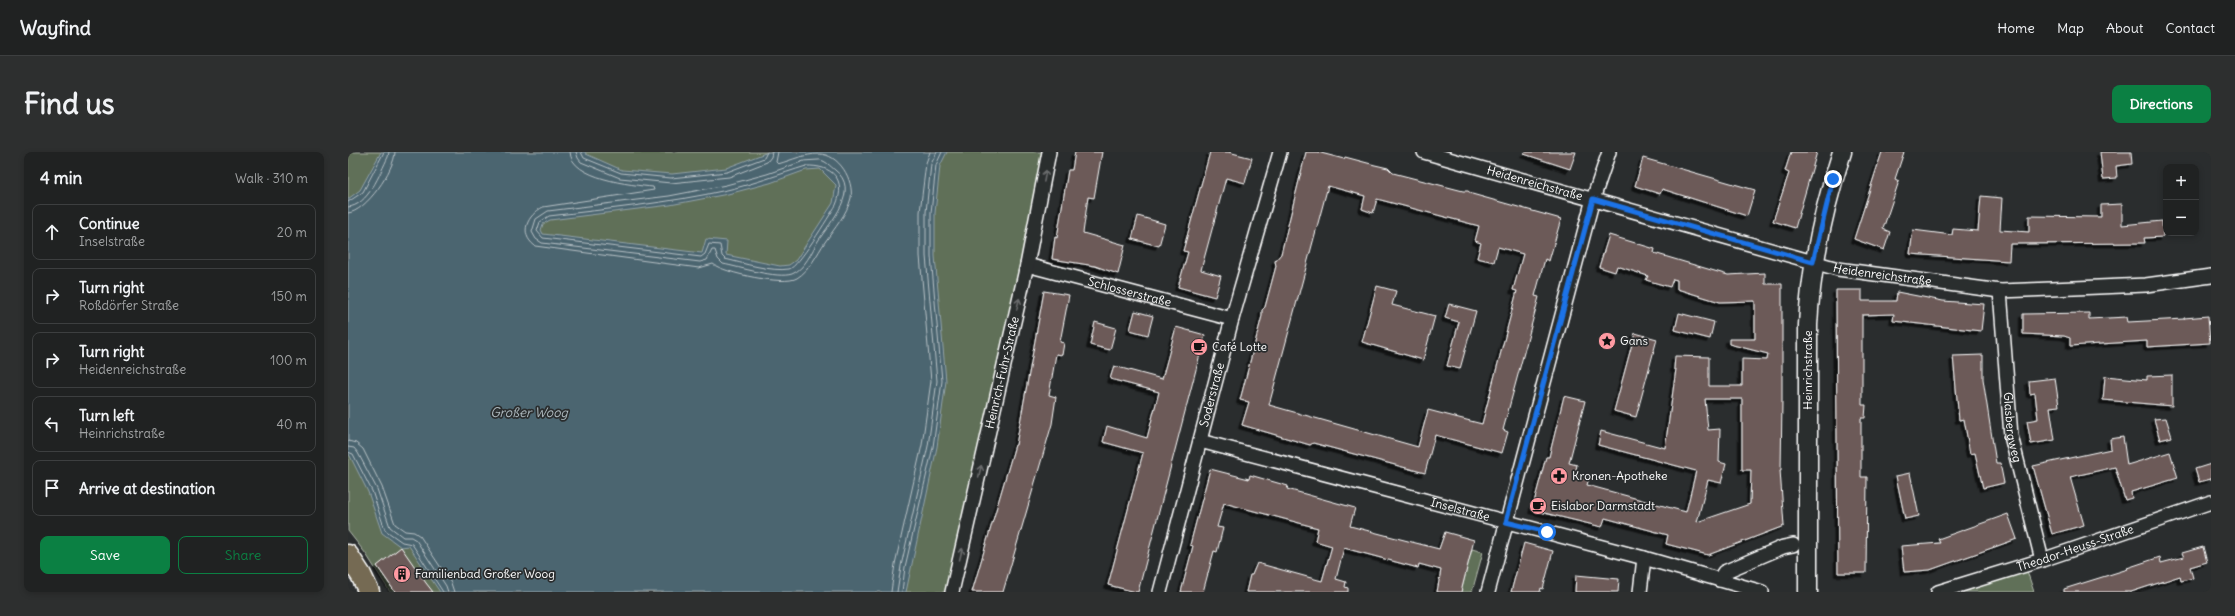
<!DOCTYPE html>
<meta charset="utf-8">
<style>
body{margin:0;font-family:Delius,sans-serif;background:#2d2f2f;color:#f1f3f6}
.controls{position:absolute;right:12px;top:12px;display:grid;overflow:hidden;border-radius:8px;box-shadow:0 2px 6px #0003}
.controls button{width:36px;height:36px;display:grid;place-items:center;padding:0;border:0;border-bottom:1px solid #3d3f40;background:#202222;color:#f1f3f6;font:20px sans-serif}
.stop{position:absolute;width:12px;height:12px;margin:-9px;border:3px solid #1a73e8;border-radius:50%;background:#fff}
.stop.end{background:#1a73e8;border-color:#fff;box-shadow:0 1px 4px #0008}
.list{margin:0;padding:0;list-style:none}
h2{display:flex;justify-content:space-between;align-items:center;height:52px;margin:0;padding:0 16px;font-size:17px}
h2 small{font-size:13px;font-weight:400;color:#a2a4a5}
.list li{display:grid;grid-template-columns:26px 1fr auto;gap:12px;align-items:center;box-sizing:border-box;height:56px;margin:0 8px 8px;padding:0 8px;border:1px solid #3d3f40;border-radius:8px}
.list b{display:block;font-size:15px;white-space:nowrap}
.list p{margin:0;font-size:13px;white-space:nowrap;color:#a2a4a5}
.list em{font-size:13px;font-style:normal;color:#a2a4a5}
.actions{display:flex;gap:8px;padding:12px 16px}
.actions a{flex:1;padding:9px 0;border:1px solid #0b8043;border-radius:8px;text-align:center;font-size:14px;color:#0b8043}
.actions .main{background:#0b8043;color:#fff}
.icon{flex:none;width:22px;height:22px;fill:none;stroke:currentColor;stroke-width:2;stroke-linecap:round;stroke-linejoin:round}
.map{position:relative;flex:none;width:1863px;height:440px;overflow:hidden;border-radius:8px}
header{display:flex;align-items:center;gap:24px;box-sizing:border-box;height:56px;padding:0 20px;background:#202222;border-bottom:1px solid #3d3f40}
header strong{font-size:19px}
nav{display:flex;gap:22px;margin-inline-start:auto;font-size:14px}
.intro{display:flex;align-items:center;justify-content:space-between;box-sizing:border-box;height:96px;padding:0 24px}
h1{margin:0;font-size:28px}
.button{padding:10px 18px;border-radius:8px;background:#0b8043;color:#fff;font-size:14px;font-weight:700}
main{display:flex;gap:24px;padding:0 24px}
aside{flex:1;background:#202222;border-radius:8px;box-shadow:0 2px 6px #0003}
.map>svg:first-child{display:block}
.green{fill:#607058;stroke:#b0b8ac}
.water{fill:#4b6570;stroke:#93a3a9;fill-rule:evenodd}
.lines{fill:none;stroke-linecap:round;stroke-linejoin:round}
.shore{stroke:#b7c1c6;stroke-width:1}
.building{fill:#6c5a58;stroke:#fff;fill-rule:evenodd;filter:url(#shadow)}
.street-casing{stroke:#fff;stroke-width:16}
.secondary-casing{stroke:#fff;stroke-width:21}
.primary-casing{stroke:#fff;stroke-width:23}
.street{stroke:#2a2d2e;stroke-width:13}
.secondary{stroke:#2a2d2e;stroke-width:18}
.primary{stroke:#746b52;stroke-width:20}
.oneway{stroke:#6a6c6d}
.route{stroke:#1a73e8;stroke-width:5}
.labels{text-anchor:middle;stroke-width:3.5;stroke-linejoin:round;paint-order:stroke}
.street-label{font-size:12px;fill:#fff;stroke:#2a2d2e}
.poi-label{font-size:12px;fill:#fff;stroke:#2a2d2e;text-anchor:start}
.water-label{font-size:13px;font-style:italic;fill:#aebabf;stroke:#2a2d2e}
</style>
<header>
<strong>Wayfind</strong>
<nav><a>Home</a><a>Map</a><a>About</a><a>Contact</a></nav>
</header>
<div class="intro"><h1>Find us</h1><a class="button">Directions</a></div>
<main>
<aside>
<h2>4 min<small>Walk · 310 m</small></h2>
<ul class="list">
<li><svg class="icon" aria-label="ahead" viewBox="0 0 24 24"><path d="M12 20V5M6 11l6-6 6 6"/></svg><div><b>Continue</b><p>Inselstraße</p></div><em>20 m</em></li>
<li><svg class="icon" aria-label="right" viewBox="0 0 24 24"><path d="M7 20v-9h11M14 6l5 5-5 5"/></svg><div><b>Turn right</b><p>Roßdörfer Straße</p></div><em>150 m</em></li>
<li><svg class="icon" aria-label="right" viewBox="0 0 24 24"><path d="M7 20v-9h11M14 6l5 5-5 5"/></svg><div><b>Turn right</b><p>Heidenreichstraße</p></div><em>100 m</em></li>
<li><svg class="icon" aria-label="left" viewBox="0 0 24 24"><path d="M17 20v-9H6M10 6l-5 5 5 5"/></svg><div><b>Turn left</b><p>Heinrichstraße</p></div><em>40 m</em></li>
<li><svg class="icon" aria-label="arrive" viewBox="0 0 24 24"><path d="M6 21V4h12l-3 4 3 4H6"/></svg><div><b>Arrive at destination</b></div></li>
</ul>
<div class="actions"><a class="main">Save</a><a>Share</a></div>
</aside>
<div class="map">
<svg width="1863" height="440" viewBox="0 0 1863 440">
<defs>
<filter id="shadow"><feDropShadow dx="-3.5" dy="3.5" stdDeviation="0" flood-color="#0009"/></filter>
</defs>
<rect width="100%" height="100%" fill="#2a2d2e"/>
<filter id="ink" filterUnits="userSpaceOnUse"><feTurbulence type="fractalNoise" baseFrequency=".025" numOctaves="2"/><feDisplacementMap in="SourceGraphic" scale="8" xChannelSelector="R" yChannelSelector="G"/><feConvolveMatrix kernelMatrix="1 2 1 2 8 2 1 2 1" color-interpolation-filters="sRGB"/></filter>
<g filter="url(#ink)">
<g class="green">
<polygon points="0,0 696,0 676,118 600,440 42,440 18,402 0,379"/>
<polygon points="1124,397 1135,400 1124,440 1113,440"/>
<polygon points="1679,419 1686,440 1615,440"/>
</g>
<path class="water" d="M33,0H237L238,2L274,18L324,22L378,16L420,0H599L592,14L587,61V104L598,229L589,295L558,440H92L61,394L53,395L34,381L20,340L0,300V47L12,38ZM472,17L488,33L485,51L448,108L441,113L432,114L378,103L379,89L358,87L354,101L195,82L193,78L195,72L202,68L322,53L380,42L422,31L458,18Z"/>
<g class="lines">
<g class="shore">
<path d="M222,0C223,27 284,33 305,35L306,38L195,55C180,63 170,81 187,94L351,116L365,112C376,121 436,134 449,126C462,118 469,102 477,90C486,77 499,62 503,46C506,28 491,2 471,2C456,2 444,8 430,12L428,10L430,0"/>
<polyline points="228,0 230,6 233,10 272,26 323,31 381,25 419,10 423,5 424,0"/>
<polyline points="233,0 236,6 273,21 323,26 379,20 416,6 419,0"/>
<path d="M472,8C478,9 482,14 487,18C513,38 483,69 470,89C464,99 457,117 444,122C429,127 391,115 375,112L370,107L367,98H364L359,108L352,110L194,91L188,87L184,80L188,67L200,59L321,44L378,33L419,22L456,9Z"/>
<path d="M458,14C484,13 499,27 488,53C481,64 450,116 441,117C424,120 394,111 377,107L374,104L372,93L361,92L357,102L353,105L195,86L189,79L192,70L201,64C260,57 321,51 379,38C406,32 432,22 458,14Z"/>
<polyline points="0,50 15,40 36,0"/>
<path d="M0,55C20,54 32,21 40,5L41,0"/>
<path d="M0,61C18,60 47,17 47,0"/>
<polyline points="0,289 8,291 15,297 34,335 47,372 57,379 66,380 72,384 103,431 106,440"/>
<polyline points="0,295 6,296 10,301 29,337 42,375 55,385 63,385 68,388 98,434 100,440"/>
<polyline points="0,300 5,302 24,339 37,378 54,390 64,392 95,440"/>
<polyline points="543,440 547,412 574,293 583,229 572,104 572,60 578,11 582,0"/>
<polyline points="549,440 553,414 580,294 589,229 578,104 578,60 583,12 589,0"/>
<polyline points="554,440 557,415 585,295 594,229 583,104 583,61 588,13 594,0"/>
</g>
</g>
<g class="building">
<polygon points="727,0 754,0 746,46 740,45 735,81 777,93 770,122 747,114 704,107 707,85 709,86 720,18 724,18"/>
<polygon points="862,0 880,0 904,6 897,31 878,26 853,118 873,124 867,145 830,135 840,100 835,99"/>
<path d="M958,0H969L996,7L997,5L1027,13L1040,16L1045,21L1115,39H1120L1124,42L1213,67L1201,109L1197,107L1187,144L1191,145L1155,278L1160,280L1154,301L1087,283L1077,321L965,291L962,293L894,273L901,250L892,248L914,164V158L917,155L928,114L927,109L933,102ZM980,34L1017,44L1014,57L1025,61L1029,47L1131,74L1127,89L1133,91L1129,106L1146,110L1150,95L1175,102L1165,138L1169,139L1134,272L1080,258L1070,295L921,253Z"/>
<polygon points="1177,0 1228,0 1222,17 1176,2"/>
<polygon points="1443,0 1469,0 1447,76 1425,69 1441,21 1437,19"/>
<polygon points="1534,0 1556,0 1547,27 1551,29 1535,77 1542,80 1536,98 1506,87"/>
<polygon points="1752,0 1783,0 1784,12 1768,14 1769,26 1755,27"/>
<polygon points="1295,6 1407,38 1399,64 1314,37 1312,42 1287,34"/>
<polygon points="1633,44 1654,46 1652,78 1681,80 1681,64 1753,65 1753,53 1774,52 1774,73 1814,69 1815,85 1796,86 1797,91 1662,92 1661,109 1562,102 1565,78 1604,83 1605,77 1630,79"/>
<polygon points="790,64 817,72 811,94 784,87"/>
<path d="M1261,83L1307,97L1306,101L1380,123L1417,121V132H1434V249L1433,318H1432L1436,374L1360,403L1318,392L1320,383L1257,366L1254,375L1184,358L1198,305H1201L1216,244L1237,249L1221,311L1229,313L1227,322L1241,326L1239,333L1338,360L1348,319L1250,293L1253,279L1317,296L1328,217H1326L1327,204L1361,205V234H1394V207L1419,208L1420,202L1381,192V187H1407V149L1372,150L1329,137V128L1325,127L1322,135L1298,128L1300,124L1269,114L1267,120L1251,115ZM1357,247H1394V318H1403L1402,352L1349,370L1360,328L1373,331L1378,312L1371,310L1372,277L1360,278Z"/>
<polygon points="1029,134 1048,139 1044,153 1087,164 1075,208 1014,190"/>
<polygon points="1488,138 1514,138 1514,149 1548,149 1549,140 1595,149 1636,152 1633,179 1545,169 1546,162 1514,163 1514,253 1518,253 1517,266 1513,266 1513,325 1519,325 1518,421 1490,421"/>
<polygon points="696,139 721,143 712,190 716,191 714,203 708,202 701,243 708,245 704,272 655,440 624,440 667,293 668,293"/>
<polygon points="1101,152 1128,159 1112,217 1099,214 1111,170 1097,166"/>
<polygon points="787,159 805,164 800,183 782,178"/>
<polygon points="1331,161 1366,170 1362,187 1327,178"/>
<polygon points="1741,161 1741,167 1779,165 1780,170 1836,167 1836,166 1860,164 1862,191 1799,195 1799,189 1722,194 1722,186 1716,184 1675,182 1675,162"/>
<polygon points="747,170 768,176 762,198 742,193"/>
<polygon points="828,175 857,183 790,440 788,440 760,433 795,301 755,290 759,274 799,286 811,240 762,227 766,214 814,227"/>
<polygon points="1287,181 1309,187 1288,265 1266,259"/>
<polygon points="1635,203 1635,227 1642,273 1648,311 1652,311 1656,331 1635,336 1627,301 1622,302 1616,267 1611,268 1605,204"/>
<polygon points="1824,223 1824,254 1755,248 1757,224 1799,228 1799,224"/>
<polygon points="1707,226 1711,254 1702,255 1707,288 1683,292 1679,269 1690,267 1687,241 1682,242 1681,229"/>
<polygon points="1818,266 1824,285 1812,288 1806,267"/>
<polygon points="1775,285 1779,313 1822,300 1830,326 1783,340 1784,346 1777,348 1767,315 1722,325 1736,373 1704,382 1685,314 1763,297 1762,287"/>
<polygon points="1863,312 1863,327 1851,330 1847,317"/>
<polygon points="862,317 901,327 902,323 940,334 939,337 1007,356 1002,374 1091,397 1097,380 1126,388 1113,440 1089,440 1093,418 1071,412 1070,416 996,396 988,427 998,430 997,435 1000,436 1000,440 898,440 902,423 904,423 909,411 974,429 984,394 967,389 970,376 876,351 869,375 875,376 869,400 866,399 855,440 833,440 845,394 842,393"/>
<polygon points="1562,321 1571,364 1557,367 1548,324"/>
<polygon points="1660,362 1669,387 1582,418 1556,420 1553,394 1592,391 1590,387"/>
<polygon points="1176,391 1205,399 1195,437 1193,436 1192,440 1163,440"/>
<polygon points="53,395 78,431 85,440 47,440 29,414"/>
<polygon points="1855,395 1859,410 1842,415 1845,426 1833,429 1832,424 1783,440 1716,440 1716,437 1780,417 1779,416 1812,405 1813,411 1836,405 1834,401"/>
<polygon points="1228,423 1271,427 1270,440 1227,440"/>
</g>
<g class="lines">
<defs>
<g id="street">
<path id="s1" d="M1076,0L1490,117L1652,139L1798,133L1863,124"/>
<path id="s2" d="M679,113L884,167"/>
<path id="s3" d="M1652,139L1663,284L1694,408"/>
<path id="s4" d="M852,289L1296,406L1414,440"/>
<polyline points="1371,428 1376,420 1435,395 1445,393"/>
<path id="s5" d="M604,440L679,113L701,0"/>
<path id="s6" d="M812,440L884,167L932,0"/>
<polyline points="1140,440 1245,47 1261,0"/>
<polyline points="1292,440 1296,406"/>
<path id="s7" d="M1590,440L1694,408L1863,350"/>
</g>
<path id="secondary" d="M1460,440V173C1463,112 1475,58 1494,0"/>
<polyline id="primary" points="0,403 13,423 21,440"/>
</defs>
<use href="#street" class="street-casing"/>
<use href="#secondary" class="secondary-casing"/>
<use href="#primary" class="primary-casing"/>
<use href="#street" class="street"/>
<use href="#secondary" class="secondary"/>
<use href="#primary" class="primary"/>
</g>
<defs><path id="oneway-shaft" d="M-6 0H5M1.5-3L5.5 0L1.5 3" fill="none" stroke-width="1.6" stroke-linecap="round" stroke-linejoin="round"/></defs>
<g class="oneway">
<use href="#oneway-shaft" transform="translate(697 24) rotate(-79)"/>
<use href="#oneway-shaft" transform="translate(670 152) rotate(-77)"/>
<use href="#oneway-shaft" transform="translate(632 319) rotate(-77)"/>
<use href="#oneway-shaft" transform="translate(613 402) rotate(-76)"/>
</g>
</g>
<g class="lines" filter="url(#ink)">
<polyline class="route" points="1199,380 1158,370 1245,47 1465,110 1485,27"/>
</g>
<defs>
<symbol id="sight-disc" viewBox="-11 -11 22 22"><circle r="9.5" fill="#ff9aa2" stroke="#2a2d2e"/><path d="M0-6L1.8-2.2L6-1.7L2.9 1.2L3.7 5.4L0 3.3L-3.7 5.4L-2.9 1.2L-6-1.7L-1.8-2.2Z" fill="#111"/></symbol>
<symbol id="cafe-disc" viewBox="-11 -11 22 22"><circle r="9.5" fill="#ff9aa2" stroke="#2a2d2e"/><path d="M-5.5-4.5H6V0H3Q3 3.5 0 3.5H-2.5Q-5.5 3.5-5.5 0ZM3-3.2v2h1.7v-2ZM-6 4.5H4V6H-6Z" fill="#111"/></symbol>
<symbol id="pharmacy-disc" viewBox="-11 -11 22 22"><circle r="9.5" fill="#ff9aa2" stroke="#2a2d2e"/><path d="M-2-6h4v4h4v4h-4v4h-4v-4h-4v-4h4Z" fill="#111"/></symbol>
<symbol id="building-disc" viewBox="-11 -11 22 22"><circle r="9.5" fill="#ff9aa2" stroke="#2a2d2e"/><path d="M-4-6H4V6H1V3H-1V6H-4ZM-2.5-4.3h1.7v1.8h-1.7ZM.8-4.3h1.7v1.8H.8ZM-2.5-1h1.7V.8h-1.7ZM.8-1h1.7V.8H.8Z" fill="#111"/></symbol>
</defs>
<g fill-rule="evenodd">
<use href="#sight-disc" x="1249" y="179" width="20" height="20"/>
<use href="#cafe-disc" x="841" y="185" width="20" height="20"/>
<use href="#pharmacy-disc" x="1201" y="314" width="20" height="20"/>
<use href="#cafe-disc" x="1180" y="344" width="20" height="20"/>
<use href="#building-disc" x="44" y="412" width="20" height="20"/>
</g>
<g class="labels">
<g class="street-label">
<text dy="4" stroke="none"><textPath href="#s1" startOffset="115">Heidenreichstraße</textPath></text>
<text dy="4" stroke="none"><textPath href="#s1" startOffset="475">Heidenreichstraße</textPath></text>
<text dy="4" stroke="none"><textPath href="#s2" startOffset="106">Schlosserstraße</textPath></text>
<text transform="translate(1460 218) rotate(-90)" y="4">Heinrichstraße</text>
<text dy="4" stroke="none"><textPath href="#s5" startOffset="225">Heinrich-Fuhr-Straße</textPath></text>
<text dy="4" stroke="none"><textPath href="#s6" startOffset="204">Soderstraße</textPath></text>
<text dy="4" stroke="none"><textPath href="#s3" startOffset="137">Glasbergweg</textPath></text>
<text dy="4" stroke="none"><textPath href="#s4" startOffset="269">Inselstraße</textPath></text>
<text dy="4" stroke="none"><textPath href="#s7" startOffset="144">Theodor-Heuss-Straße</textPath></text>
</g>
<g class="poi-label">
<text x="1272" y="193">Gans</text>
<text x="864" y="199">Café Lotte</text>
<text x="1224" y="328">Kronen-Apotheke</text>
<text x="1203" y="358">Eislabor Darmstadt</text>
<text x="67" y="426">Familienbad Großer Woog</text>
</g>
<g class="water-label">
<text x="181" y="265">Großer Woog</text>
</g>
</g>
</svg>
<div class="controls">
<button>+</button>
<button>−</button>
</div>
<div class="stop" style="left:1199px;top:380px"></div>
<div class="stop end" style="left:1485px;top:27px"></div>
</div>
</main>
